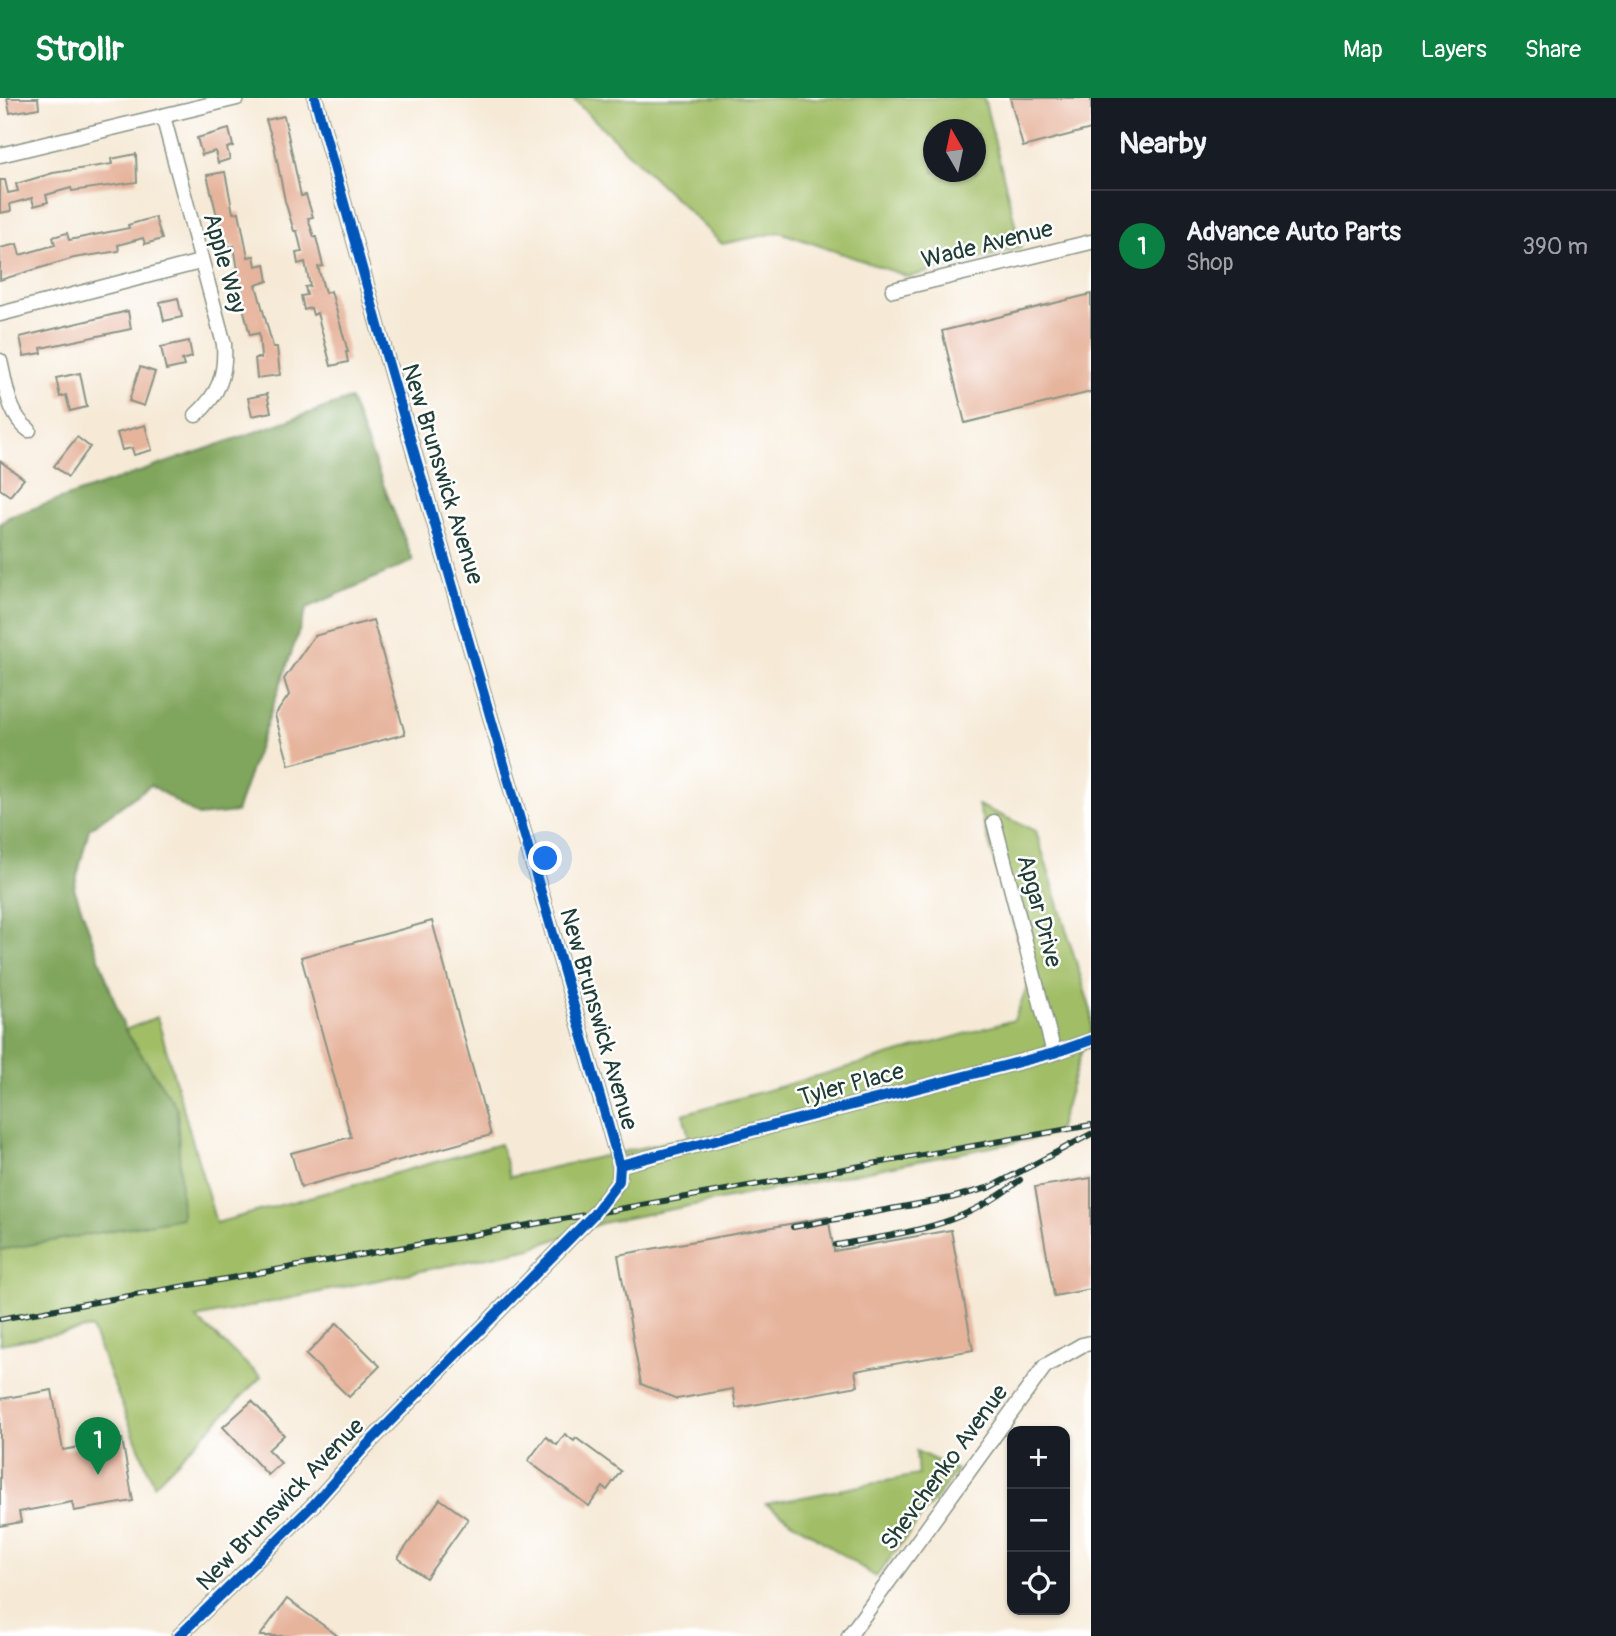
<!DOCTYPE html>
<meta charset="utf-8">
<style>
body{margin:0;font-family:Pangolin,sans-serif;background:#20242c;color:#f1f3f6}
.controls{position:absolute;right:21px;bottom:21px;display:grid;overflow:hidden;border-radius:14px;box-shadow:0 2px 5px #0004}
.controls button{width:63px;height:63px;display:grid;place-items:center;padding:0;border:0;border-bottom:2px solid #363941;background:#171b24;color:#f1f3f6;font:35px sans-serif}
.compass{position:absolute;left:923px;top:21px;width:63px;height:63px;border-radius:50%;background:#171b24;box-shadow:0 2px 5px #0004;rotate:351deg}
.you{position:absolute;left:546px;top:761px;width:24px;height:24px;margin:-18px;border:5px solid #fff;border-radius:50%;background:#1a73e8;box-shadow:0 0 0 10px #1a73e833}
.badge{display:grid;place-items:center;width:46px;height:46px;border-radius:50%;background:#0b8043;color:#fff;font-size:23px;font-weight:700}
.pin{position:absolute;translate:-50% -58px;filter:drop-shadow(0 2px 4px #0008)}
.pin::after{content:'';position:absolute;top:37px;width:24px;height:21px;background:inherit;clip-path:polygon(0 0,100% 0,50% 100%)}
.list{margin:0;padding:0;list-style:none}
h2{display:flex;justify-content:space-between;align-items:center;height:91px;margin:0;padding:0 28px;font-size:30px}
h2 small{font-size:23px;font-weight:400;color:#9ea1a6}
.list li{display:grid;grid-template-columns:46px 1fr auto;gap:21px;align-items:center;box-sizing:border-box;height:112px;padding:0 28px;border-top:2px solid #363941}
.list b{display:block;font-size:26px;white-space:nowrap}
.list p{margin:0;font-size:23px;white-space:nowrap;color:#9ea1a6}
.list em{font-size:23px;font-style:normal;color:#9ea1a6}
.icon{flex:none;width:38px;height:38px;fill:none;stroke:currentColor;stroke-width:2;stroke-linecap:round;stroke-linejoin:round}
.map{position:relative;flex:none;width:1091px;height:1538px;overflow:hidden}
header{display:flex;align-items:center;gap:42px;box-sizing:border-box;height:98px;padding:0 35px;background:#0b8043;color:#fff}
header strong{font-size:33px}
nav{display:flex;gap:38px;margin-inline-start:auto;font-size:24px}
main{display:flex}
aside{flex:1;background:#171b24}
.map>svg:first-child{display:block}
.green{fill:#a1be66;stroke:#607e4d;stroke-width:2;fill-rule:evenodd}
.forest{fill:#80a55b;stroke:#507148;stroke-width:2}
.building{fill:#e6b39b}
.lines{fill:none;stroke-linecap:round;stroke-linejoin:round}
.minor-casing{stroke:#8a9486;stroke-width:17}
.minor{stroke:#fff;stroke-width:14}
.rail-casing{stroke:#1f3d34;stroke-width:6}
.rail{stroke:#fff;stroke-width:3.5;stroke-dasharray:10;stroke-linecap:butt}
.cycleway-casing{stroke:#fff;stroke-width:15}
.cycleway{stroke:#0057b8;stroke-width:10}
.labels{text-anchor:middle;stroke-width:5;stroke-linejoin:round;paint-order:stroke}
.street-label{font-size:24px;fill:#1f3d34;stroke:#fff}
</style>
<header>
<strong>Strollr</strong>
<nav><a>Map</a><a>Layers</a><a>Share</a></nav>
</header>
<main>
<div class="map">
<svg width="1091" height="1538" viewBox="0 0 1091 1538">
<rect width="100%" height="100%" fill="#fff"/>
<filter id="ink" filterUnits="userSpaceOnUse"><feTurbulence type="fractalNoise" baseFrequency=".0143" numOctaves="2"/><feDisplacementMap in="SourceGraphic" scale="14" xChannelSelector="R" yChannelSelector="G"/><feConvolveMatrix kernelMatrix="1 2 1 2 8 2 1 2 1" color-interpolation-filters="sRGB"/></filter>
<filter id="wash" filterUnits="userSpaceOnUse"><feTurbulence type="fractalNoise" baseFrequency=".00686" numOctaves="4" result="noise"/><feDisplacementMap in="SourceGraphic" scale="28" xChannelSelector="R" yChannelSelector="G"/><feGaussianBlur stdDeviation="1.57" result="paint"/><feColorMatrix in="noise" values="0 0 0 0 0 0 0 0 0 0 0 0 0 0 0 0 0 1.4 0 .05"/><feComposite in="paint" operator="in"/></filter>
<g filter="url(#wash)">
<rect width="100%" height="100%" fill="#f6ead7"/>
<g class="green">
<path d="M572,0H984L1021,150L909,179L780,134L722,146ZM934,32H976V74H934Z"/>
<polygon points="978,707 1036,733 1091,913 1091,944 1084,945 1057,1036 602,1125 531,1150 196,1220 261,1279 154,1387 91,1230 0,1246 0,1152 182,1120 177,1010 125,932 157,919 216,1125 500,1046 510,1079 689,1039 683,1016 1014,922 1030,882"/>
<polygon points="916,1353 957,1372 876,1479 766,1406 918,1377"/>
</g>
<polygon class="forest" points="350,301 413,463 307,510 236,714 198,718 151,687 89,731 74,790 125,932 177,1010 182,1120 0,1152 0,426 9,419"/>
<g id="blocks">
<g class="building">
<polygon points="7,0 38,0 39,10 10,15"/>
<polygon points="1010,0 1091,0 1091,31 1023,49"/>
<polygon points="284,18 301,98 306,97 313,119 308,120 314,139 316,139 323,168 318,169 325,195 331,193 348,254 346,254 348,264 331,268 317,215 313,217 311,210 304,212 301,198 307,197 305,189 310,188 305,164 298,166 296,155 302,154 297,133 294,133 285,103 274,47 266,22"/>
<polygon points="229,31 233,48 227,50 230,61 218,65 215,53 202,57 197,40"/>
<polygon points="136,56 137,84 72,93 71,90 46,97 48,104 34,108 32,100 10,106 11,113 0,115 0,82 5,82 8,95 18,93 16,86 53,75 112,66 111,61"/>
<polygon points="225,74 233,115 239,114 248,159 254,158 256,168 265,166 268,183 256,187 273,249 277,249 280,277 257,280 255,260 261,260 259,235 250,237 234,173 238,172 234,148 229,149 227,141 223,142 207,77"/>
<polygon points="155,119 162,141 145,146 143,140 118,147 119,153 74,160 0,182 0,150 17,146 20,157 55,147 53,139 67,135 69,142 129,130 128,127"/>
<polygon points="1091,196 1091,294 965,325 942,233"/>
<polygon points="178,200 182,219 164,223 160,204"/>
<polygon points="128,213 131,231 41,250 42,255 24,258 20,239"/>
<polygon points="189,243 192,259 182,262 184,268 166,272 161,249"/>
<polygon points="140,269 155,274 144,308 129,303"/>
<polygon points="80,275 87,309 70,313 66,297 60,299 56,280"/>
<polygon points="267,296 271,314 252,318 248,300"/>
<polygon points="145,327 152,352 134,357 132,350 122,352 117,335"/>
<polygon points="77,339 90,349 68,379 54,368"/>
<polygon points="0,363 24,381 10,398 0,391"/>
<polygon points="373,522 405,636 289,667 275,617 289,597 284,581 314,538"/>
<polygon points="432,823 491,1037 301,1089 291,1055 351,1039 301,859"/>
<polygon points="1091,1080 1091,1191 1054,1198 1035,1089"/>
<polygon points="828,1119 834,1153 951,1132 973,1252 855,1273 858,1288 736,1310 733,1291 677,1301 641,1286 618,1157"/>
<polygon points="337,1225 380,1268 349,1299 306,1257"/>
<polygon points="52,1292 63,1352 122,1341 133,1403 74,1413 72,1404 19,1414 21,1424 0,1428 0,1301"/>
<polygon points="252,1303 284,1337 268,1352 281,1365 268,1377 223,1329"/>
<polygon points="565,1336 574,1343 576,1340 621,1373 607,1392 603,1389 589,1408 528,1363 546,1339 557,1347"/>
<polygon points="440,1401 468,1421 426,1480 398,1460"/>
<polygon points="287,1501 338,1538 260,1538"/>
</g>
</g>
</g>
<g filter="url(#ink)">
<use href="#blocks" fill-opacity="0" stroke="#8a9486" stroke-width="2"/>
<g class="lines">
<defs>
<g id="minor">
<path d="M163,18L224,246C226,277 219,296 196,317"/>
<polyline points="0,57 237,0"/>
<polyline points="893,192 1091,144"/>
<polyline points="0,216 200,164"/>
<path d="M0,263C6,287 8,317 29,332"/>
<polyline points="994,724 1054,955"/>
<polyline points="620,1067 1054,955 1091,942"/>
<polyline points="179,1538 313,1407 366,1348 594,1116 619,1083 620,1068 386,257 315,0"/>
<polyline points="849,1538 1045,1268 1082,1247 1091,1245"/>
</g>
</defs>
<use href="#minor" class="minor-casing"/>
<use href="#minor" class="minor"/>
<defs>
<g id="rail">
<polyline points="793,1129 951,1100 991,1089 1091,1036"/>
<path d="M836,1147C908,1134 961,1130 1020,1082"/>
<polyline points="0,1221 1091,1027"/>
</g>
</defs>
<use href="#rail" class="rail-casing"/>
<use href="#rail" class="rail"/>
<defs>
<g id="cycleway">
<polyline points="620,1067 1054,955 1091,942"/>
<polyline points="179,1538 313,1407 366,1348 594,1116 619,1083 620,1068 386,257 315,0"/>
</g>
</defs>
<use href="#cycleway" class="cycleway-casing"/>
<use href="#cycleway" class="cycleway"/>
</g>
</g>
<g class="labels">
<g class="street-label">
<text transform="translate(987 146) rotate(-14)" y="8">Wade Avenue</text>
<text transform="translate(225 165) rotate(74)" y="8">Apple Way</text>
<text transform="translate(443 376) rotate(73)" y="8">New Brunswick Avenue</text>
<text transform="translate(1040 813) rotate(75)" y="8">Apgar Drive</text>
<text transform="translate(599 921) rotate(74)" y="8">New Brunswick Avenue</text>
<text transform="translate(851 986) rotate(-15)" y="8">Tyler Place</text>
<text transform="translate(944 1369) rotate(-54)" y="8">Shevchenko Avenue</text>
<text transform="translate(280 1406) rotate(-46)" y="8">New Brunswick Avenue</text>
</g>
</g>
</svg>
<div class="controls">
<button>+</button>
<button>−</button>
<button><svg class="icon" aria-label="locate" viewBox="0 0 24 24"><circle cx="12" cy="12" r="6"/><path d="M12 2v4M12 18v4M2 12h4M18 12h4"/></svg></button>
</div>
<svg class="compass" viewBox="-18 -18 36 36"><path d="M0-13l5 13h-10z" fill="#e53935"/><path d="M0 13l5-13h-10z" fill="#9ea1a6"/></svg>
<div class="you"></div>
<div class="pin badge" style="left:98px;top:1377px">1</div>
</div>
<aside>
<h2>Nearby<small></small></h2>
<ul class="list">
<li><span class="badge">1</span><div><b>Advance Auto Parts</b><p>Shop</p></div><em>390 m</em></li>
</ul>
</aside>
</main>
